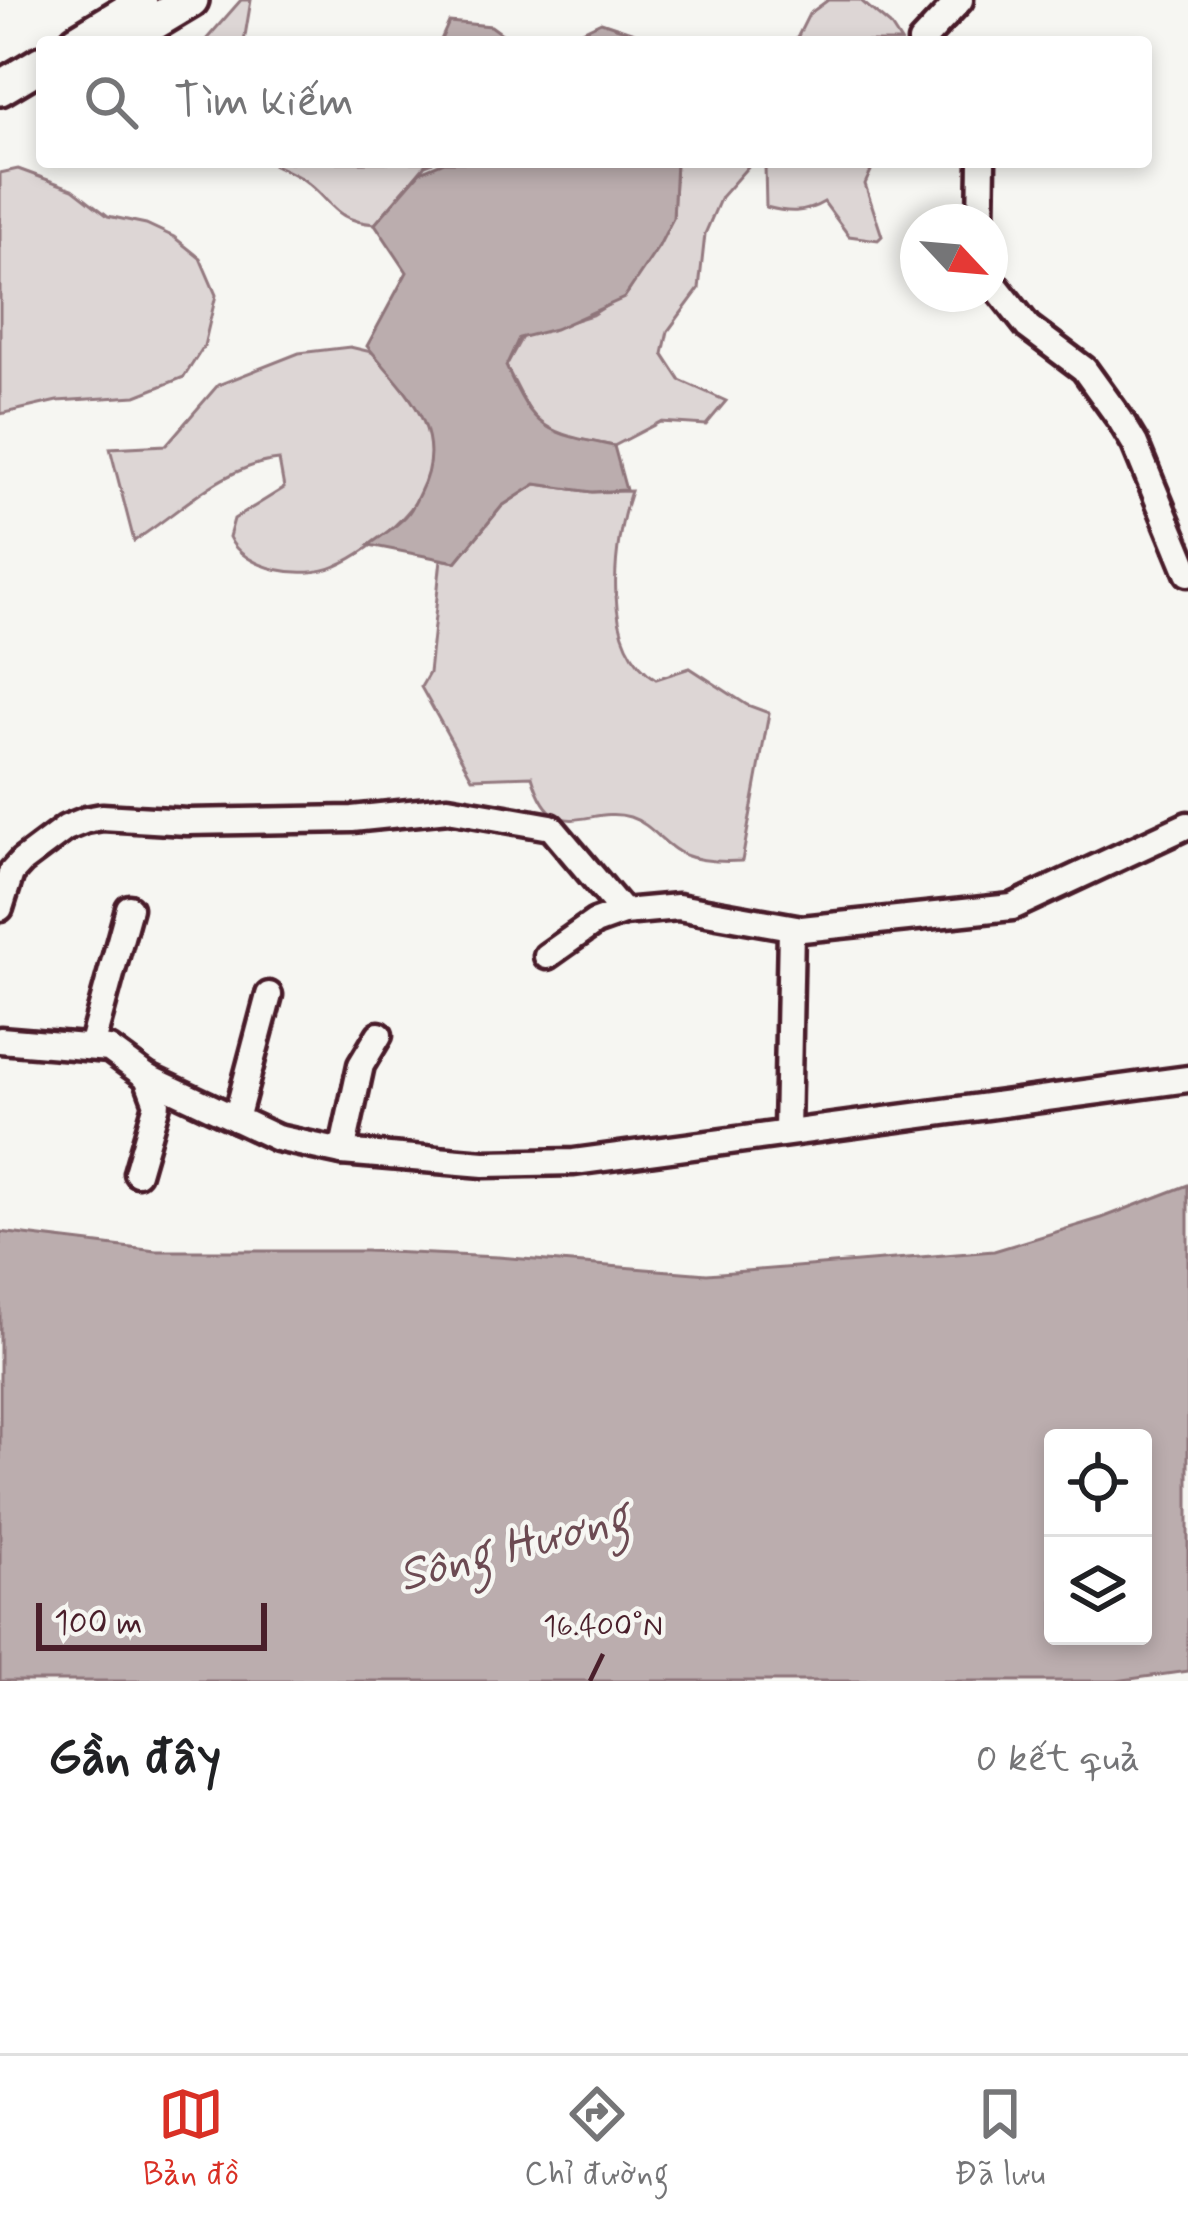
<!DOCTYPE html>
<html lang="vi">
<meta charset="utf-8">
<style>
body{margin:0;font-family:Mynerve,sans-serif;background:#f6f6f6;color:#202124}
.controls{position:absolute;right:36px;bottom:36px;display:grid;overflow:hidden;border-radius:12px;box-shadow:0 6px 18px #0003}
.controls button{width:108px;height:108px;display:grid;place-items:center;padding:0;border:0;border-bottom:3px solid #e0e0e0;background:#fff;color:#202124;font:60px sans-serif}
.compass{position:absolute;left:900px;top:204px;width:108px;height:108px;border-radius:50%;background:#fff;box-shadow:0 6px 18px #0003;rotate:116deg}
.scale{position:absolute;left:36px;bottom:30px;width:231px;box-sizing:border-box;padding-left:12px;border:6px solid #4a1f2b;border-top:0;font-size:33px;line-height:42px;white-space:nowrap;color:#4a1f2b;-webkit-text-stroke:9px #f6f6f2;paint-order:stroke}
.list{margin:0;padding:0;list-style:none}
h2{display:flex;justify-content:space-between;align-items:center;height:156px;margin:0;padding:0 48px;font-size:51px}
h2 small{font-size:39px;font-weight:400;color:#757577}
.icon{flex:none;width:66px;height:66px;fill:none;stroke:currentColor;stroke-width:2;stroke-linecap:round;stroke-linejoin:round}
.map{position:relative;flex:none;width:1188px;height:1681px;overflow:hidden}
.search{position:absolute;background:#fff;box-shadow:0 6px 18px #0003;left:36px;right:36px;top:36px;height:132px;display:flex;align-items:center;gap:30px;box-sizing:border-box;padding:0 42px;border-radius:12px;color:#757577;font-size:45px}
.sheet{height:372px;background:#fff}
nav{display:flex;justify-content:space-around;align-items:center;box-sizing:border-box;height:168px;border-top:3px solid #e0e0e0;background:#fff;font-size:33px;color:#757577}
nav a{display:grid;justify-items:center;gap:6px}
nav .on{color:#d93025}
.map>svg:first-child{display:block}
.green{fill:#ddd6d5;stroke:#947a80;stroke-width:3}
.water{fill:#bbadae;stroke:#8e747a;stroke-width:3;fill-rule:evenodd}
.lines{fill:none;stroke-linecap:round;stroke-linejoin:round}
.minor-casing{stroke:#4a1f2b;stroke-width:33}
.highway-casing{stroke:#4a1f2b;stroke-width:42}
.minor{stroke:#f6f6f2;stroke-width:24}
.highway{stroke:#f6f6f2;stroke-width:33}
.ticks{fill:none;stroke:#4a1f2b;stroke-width:4.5}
.labels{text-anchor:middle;stroke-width:9;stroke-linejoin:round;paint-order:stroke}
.water-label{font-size:48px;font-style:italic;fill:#6c4a52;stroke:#f6f6f2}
.ticks-label{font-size:30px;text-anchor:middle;fill:#4a1f2b;stroke:#f6f6f2;stroke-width:9;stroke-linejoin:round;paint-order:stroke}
</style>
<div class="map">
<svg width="1188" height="1681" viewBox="0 0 1188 1681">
<rect width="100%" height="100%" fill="#f6f6f2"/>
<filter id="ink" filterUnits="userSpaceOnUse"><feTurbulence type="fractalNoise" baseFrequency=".00833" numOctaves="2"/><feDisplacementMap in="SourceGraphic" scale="24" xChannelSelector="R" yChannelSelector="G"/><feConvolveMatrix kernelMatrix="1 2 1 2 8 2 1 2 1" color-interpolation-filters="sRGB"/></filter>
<g filter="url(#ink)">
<g class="green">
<polygon points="241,0 251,0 244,42 204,42"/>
<polygon points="828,0 860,0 890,25 901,42 795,42 809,14"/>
<path d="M269,162H433L425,165L375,224C332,220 334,202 304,180C293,173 280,168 269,162Z"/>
<polygon points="676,162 752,162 721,197 705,234 699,289 668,331 663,354 680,380 726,401 706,425 660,422 614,446 561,436 533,418 506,366 522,337 592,315 628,292 673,218"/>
<path d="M757,162H875L865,184L882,236L878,240L849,236L824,202C804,214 788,213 766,207L765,165Z"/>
<polygon points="18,169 73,189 108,216 146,224 174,237 200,258 216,295 204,346 184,377 136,396 57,401 0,414 0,173"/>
<path d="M350,347L380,354C400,383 429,415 433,451C438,497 374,550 336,566C305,580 244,571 229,537L234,519L284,488L279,460C223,465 180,512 134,541L110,448L166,445L218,385L299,353Z"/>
<path d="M536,484L592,492L631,491C613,543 600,645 656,679L690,668L747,705L769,713L742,861C723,862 702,862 685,855C665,847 652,824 630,817C588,804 554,850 532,776L472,778L421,687L429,673L441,559L456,562L502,506Z"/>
</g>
<g class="water">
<polygon points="449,22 491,26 513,42 440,42"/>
<polygon points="601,22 661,42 559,42"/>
<path d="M444,162H676L673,218L659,246L624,298L555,329L519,338L506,366C534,431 547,433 614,446L626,490L592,492L536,484L502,506L456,562L369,545C381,536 396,527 406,516C412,510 416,500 420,492C451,430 404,391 367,346L407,272L375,224L420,172Z"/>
<path d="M1188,1185V1671L1116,1681H0V1232L156,1251H365L498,1257L707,1274L994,1251L1102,1218ZM1053,1438H1143V1636H1053Z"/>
</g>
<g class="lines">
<defs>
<g id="minor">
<polyline points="921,42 960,0"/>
<polyline points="981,222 982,162"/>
<polyline points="990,279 1028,327 1084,369 1120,419 1135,444 1188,573"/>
<polyline points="0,908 11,873 22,861 66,828 86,820 102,817 187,822 352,819 448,809 551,827 623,912 678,907 802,929 1012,907 1188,825"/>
<polyline points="547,956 595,922 623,912"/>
<polyline points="0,1040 109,1049 147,1077 277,1138 342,1152 484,1164 574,1162 1188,1079"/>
<polyline points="91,1047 129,908"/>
<polyline points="236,1119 269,995"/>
<polyline points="787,1132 791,929"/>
<polyline points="342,1152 361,1065 379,1035"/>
<polyline points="137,1173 157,1104 147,1077"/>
</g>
<g id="highway">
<polyline points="77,42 140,4"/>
<polyline points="121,42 191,0"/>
<polyline points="0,88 42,63"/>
</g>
</defs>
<use href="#minor" class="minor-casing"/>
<use href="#highway" class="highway-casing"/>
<use href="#minor" class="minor"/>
<use href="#highway" class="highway"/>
</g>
</g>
<path class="ticks" d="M590,1681L603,1654"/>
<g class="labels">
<g class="water-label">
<text transform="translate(513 1544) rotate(-15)" y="17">Sông Hương</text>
</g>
</g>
<g class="ticks-label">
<text x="603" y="1635">16.400°N</text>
</g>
</svg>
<div class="controls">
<button><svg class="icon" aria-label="locate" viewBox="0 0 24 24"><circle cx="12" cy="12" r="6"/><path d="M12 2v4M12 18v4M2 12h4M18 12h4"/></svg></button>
<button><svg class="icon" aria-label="layers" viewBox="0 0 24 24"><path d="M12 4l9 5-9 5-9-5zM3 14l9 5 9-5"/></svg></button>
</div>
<svg class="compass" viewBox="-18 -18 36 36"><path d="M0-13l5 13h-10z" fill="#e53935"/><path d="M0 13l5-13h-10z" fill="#757577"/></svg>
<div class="scale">100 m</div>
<div class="search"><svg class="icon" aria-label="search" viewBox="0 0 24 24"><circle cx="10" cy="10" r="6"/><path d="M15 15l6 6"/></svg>Tìm kiếm</div>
</div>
<section class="sheet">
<h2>Gần đây<small>0 kết quả</small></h2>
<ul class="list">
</ul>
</section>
<nav>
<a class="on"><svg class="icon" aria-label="map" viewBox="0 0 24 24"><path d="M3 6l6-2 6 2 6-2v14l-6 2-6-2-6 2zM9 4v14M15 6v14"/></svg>Bản đồ</a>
<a><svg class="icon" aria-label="directions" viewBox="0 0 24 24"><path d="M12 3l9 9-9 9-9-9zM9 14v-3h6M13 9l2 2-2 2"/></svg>Chỉ đường</a>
<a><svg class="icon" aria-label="saved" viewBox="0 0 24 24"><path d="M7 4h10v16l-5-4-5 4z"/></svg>Đã lưu</a>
</nav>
